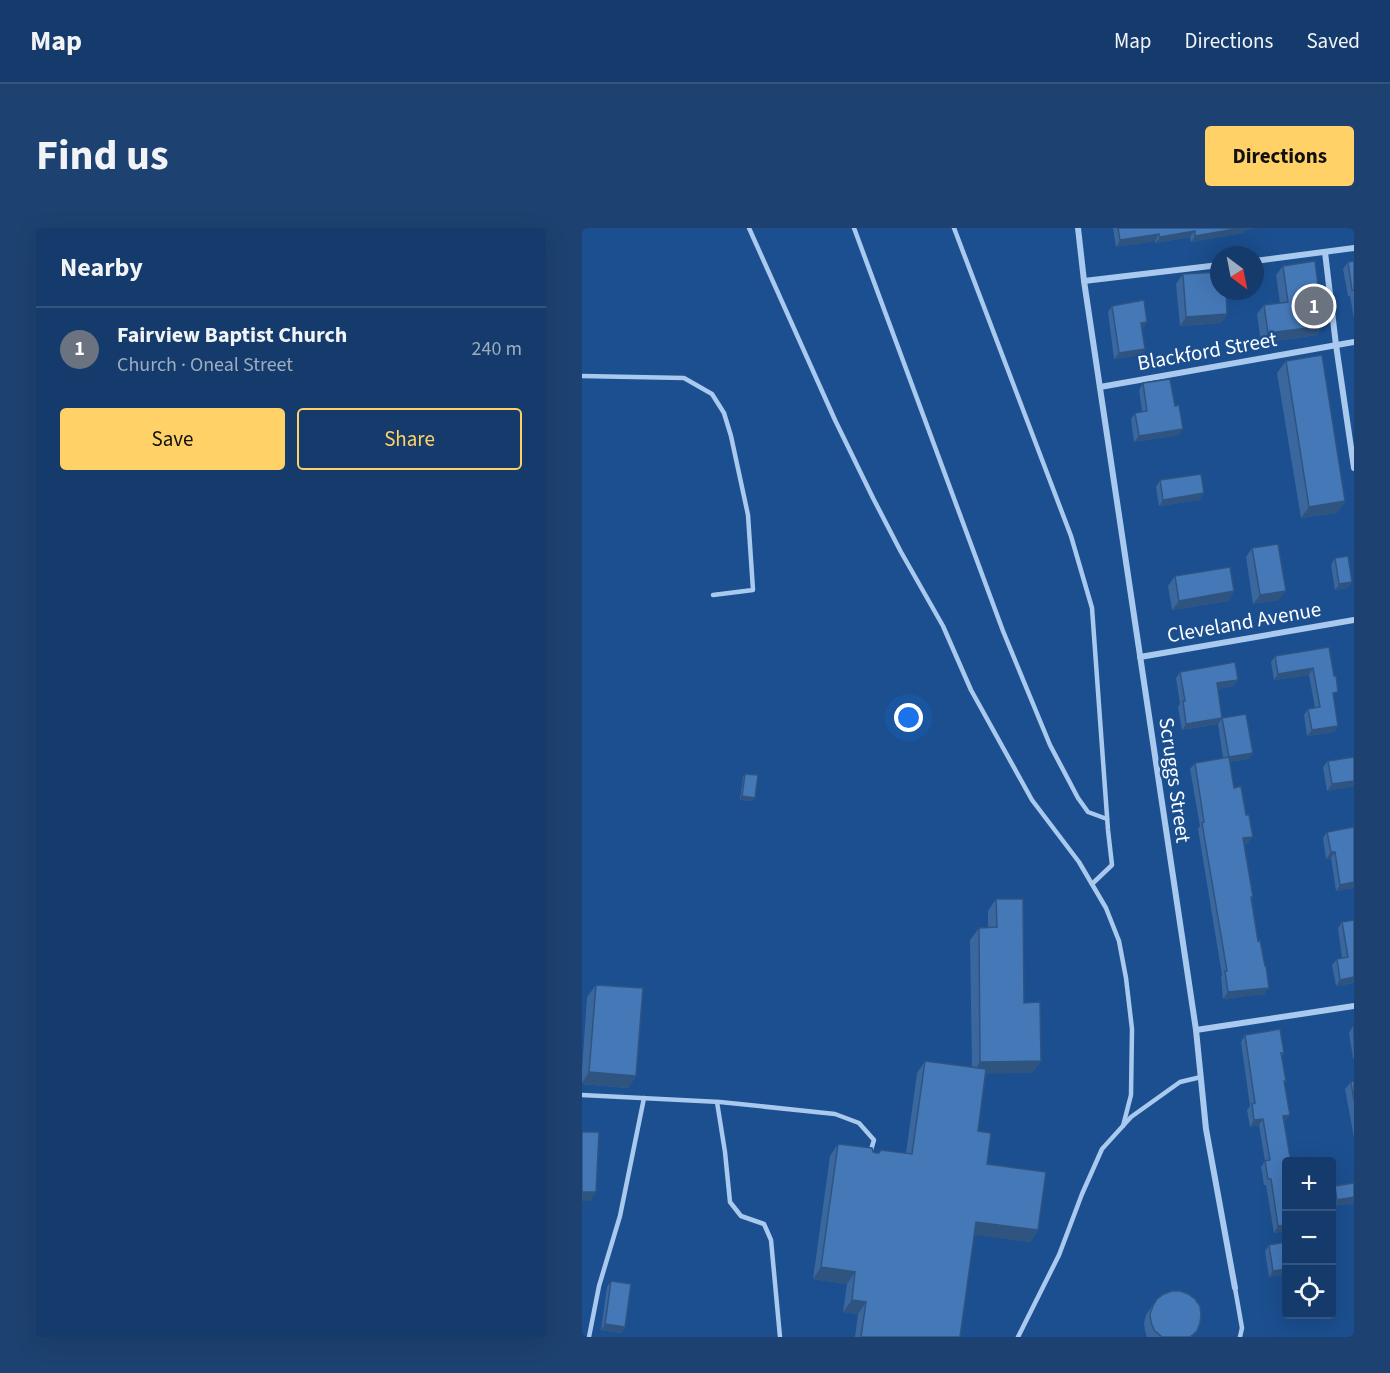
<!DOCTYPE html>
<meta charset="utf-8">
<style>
body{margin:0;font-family:"Source Sans 3",sans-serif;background:#1d4271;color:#f1f3f6}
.controls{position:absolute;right:18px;bottom:18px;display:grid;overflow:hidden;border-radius:6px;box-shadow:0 6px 24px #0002}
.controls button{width:54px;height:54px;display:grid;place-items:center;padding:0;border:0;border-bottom:2px solid #33557e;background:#143b6b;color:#f1f3f6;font:30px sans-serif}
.compass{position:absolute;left:628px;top:18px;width:54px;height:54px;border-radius:50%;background:#143b6b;box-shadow:0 6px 24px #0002;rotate:148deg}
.you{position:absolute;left:327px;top:490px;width:21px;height:21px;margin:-15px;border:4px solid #fff;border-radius:50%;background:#1a73e8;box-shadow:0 0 0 9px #1a73e833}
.badge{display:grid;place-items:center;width:39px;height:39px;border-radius:50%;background:#ffd166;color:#fff;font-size:20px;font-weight:700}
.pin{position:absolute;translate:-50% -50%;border:3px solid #fff;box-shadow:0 2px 6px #0006}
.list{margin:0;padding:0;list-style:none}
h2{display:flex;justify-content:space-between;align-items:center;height:78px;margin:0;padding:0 24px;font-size:26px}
h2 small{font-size:20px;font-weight:400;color:#9dadc1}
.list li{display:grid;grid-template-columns:39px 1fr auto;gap:18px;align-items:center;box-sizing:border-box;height:84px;padding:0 24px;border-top:2px solid #33557e}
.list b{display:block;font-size:22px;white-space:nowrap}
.list p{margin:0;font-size:20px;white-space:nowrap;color:#9dadc1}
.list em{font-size:20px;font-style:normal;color:#9dadc1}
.actions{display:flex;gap:12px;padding:18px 24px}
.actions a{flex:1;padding:14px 0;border:2px solid #ffd166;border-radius:6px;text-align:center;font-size:21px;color:#ffd166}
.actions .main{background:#ffd166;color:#111}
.icon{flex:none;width:33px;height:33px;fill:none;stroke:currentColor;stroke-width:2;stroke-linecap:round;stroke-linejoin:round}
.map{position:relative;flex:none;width:772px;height:1109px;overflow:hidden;border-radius:6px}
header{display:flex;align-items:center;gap:36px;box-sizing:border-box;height:84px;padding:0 30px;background:#143b6b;border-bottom:2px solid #33557e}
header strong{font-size:28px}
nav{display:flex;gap:33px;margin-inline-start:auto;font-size:21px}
.intro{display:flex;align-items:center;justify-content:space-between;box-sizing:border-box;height:144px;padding:0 36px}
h1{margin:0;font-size:42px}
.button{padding:15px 27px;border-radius:6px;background:#ffd166;color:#111;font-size:21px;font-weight:700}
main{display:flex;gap:36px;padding:0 36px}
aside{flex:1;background:#143b6b;border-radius:6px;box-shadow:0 6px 24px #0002}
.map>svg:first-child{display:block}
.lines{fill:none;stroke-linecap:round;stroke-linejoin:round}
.lane{stroke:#a9c9ee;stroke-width:4.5}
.street{stroke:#a9c9ee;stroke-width:6}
.wall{fill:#3a679d}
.shaded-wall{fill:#305480}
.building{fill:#4478b7;stroke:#305480;stroke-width:1.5}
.labels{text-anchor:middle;stroke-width:5;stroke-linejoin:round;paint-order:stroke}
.street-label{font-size:21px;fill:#fff;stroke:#1b4f8f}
</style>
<header>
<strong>Map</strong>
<nav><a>Map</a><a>Directions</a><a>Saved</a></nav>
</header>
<div class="intro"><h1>Find us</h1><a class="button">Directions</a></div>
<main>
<aside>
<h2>Nearby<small></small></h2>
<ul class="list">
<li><span class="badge" style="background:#6b7280">1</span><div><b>Fairview Baptist Church</b><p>Church · Oneal Street</p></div><em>240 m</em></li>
</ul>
<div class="actions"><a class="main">Save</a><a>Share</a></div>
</aside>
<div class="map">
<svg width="772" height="1109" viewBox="0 0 772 1109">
<rect width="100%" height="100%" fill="#1b4f8f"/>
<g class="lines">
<g class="lane">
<polyline points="167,0 253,192 291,270 319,324 361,398 389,462 450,572 497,634 524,680 537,713 544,750 550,801 549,867 541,898"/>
<polyline points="272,0 421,403 468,517 496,570 506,584 525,591"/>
<polyline points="372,0 489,308 510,380 526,602 530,637 510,656"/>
<polyline points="0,148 102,150 130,166 142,185 149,208 166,287 171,362 131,367"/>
<polyline points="0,867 138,874 253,886 277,895 292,912 288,925"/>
<polyline points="135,874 143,924 148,974 159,988 182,996 189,1012 198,1109"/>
<polyline points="653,1060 660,1100 658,1109"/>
<polyline points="7,1109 17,1058 38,988 62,870"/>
<polyline points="436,1109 477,1027 500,966 520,921 549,889 598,854 619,849"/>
</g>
<g class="street">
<polyline points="496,0 502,53 614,802 624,901 653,1060"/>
<polyline points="743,24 754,117 772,240"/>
<polyline points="673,33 772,20"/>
<polyline points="502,53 637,37"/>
<polyline points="518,159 772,114"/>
<polyline points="558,429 772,392"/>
<polyline points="614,802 772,778"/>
</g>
</g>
<g class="wall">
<polygon points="531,0 673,0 663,2 661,5 609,14 608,9 573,15 573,13 534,19"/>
<polygon points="772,33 772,91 768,68 766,68 761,41 766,34"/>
<polygon points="701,38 741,98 735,107 679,115 675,86 682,77 698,75 694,47"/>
<polygon points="601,46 645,86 639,95 598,98 594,56"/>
<polygon points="530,78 565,94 560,101 563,121 559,127 532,131 526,84"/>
<polygon points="704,133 763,273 755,285 719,290 695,145"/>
<polygon points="561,155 593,178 597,207 552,214 549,191 553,185 560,183 557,162"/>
<polygon points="578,252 622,265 618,272 577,278 574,259"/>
<polygon points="670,320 697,372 671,376 664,329"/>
<polygon points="753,330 770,354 765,360 753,362 749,337"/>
<polygon points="593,348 652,363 646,373 590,382 586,358"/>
<polygon points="747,419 752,471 756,498 752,504 725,508 722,487 726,481 733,480 727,447 692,452 689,434 693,428"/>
<polygon points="598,444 652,458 636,461 640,490 671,525 666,531 648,534 652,560 666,615 662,616 671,669 670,671 676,713 687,760 682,766 641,771 639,749 640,747 616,601 618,598 608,541 613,535 641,530 636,496 600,502 596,479 598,476 594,450"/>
<polygon points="772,529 772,558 745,563 741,539 746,533"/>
<polygon points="163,546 173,570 170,573 158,572 161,549"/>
<polygon points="772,599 772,660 754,663 749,630 744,631 741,610 745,604"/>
<polygon points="414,671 442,775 459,833 450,845 404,845 396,903 405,936 456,1002 448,1014 392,1006 378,1109 273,1109 276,1086 261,1084 265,1056 231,1051 248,928 256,916 291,924 294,925 324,925 335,845 343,833 390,839 388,712 397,700 406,699 406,683"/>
<polygon points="760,694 772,755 754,758 750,737 755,731 760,730 756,700"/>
<polygon points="14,757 54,848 46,860 0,856 0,842 5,769"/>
<polygon points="771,798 772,830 771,830 767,805"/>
<polygon points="663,807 702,825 700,828 704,853 703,855 703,893 702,893 705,933 705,1003 692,1005 684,957 682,957 679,939 683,933 677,897 668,899 665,882 668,878 659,814"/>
<polygon points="772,853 772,910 763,861 769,854"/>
<polygon points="772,955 772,975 751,978 750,963 753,958"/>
<polygon points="705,1014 705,1046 687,1049 683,1023 687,1017"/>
<polygon points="29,1053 43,1099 38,1105 19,1102 25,1059"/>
<polygon points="575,1071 615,1103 610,1109 565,1109 563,1103 562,1095 564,1087"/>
</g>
<g class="shaded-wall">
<polygon points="659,0 673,0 663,2 661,5 609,14 613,8"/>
<polygon points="613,3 608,9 573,15 578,9"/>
<polygon points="577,6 573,13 534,19 538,12"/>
<polygon points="645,86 639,95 598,98 604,89"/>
<polygon points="565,94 561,101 555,102 559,95"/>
<polygon points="741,98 735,107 679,115 686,105"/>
<polygon points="563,121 559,127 532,131 537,125"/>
<polygon points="601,201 597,207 552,214 557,208"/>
<polygon points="622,265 618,272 577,278 581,272"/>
<polygon points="763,273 755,285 719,290 727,279"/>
<polygon points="770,354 765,360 753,362 757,356"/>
<polygon points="652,363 646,373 590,382 597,373"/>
<polygon points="704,363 697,372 671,376 678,367"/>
<polygon points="731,440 727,447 692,452 696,446"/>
<polygon points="656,452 652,458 630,462 635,455"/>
<polygon points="640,490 636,496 600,502 604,496"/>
<polygon points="756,498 752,504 725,508 730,502"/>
<polygon points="671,525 666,531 642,535 647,529"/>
<polygon points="772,553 772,558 745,563 750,556"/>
<polygon points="160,568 173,570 170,573 158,572"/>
<polygon points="671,609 666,615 656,617 661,610"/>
<polygon points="749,624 753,624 749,630 744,631"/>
<polygon points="772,654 772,660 754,663 758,657"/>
<polygon points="772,749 772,755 754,758 758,752"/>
<polygon points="687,760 682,766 641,771 646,764"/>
<polygon points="459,833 450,845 390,846 398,834"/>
<polygon points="7,844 54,848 46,860 0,856 0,855"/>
<polygon points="708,887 703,893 697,894 701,888"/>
<polygon points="681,891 677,897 668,899 672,892"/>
<polygon points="1,964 14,964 8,973 0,973 0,966"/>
<polygon points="772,969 772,975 751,978 755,972"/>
<polygon points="394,994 456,1002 448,1014 386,1006"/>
<polygon points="705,997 705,1003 692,1005 696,998"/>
<polygon points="239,1039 273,1044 265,1056 231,1051"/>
<polygon points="705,1041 705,1046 687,1049 691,1043"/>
<polygon points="270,1072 284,1074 276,1086 261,1084"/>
<polygon points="23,1096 43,1099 38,1105 19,1102"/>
</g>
<g class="building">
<polygon points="536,0 659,0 613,8 613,3 578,9 577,6 538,12"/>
<polygon points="733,33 741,98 686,105 682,77 706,74 701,38"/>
<polygon points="772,33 772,62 770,62 766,34"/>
<polygon points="637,44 637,63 644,63 645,86 604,89 601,46"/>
<polygon points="562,72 565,94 559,95 563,121 537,125 530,78"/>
<polygon points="740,127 763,273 727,279 704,133"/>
<polygon points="588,151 593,178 597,177 601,201 557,208 553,185 565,183 561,155"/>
<polygon points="619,246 622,265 581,272 578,252"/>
<polygon points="696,316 704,363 678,367 670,320"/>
<polygon points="766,328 770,354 757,356 753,330"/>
<polygon points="648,339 652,363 597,373 593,348"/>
<polygon points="747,419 752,448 754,448 756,464 751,465 756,498 730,502 726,481 738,479 731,440 696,446 693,428"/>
<polygon points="653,434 656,452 635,455 640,490 604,496 601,473 603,473 598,444"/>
<polygon points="664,486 671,525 647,529 640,490"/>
<polygon points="647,529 652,560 659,558 664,587 667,587 671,609 661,610 671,669 669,669 676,713 678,712 683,738 684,738 687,760 646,764 643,743 645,743 620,595 622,594 613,535"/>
<polygon points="772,529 772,553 750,556 746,533"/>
<polygon points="163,546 176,547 173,570 160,568"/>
<polygon points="772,599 772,654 758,657 753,624 749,624 745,604"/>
<polygon points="414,671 441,671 442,775 458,774 459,833 398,834 397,700 415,699"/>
<polygon points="772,692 772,749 758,752 755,731 766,729 760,694"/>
<polygon points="14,757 61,760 54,848 7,844"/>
<polygon points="698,801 702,825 699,825 704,853 702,853 708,887 701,888 708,929 709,929 710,933 705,933 705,997 696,998 689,951 686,951 683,933 688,932 681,891 672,892 670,876 673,875 663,807"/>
<polygon points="343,833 404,841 396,903 409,905 405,936 464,944 456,1002 394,994 378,1109 279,1109 284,1074 270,1072 273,1044 239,1039 256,916 290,920 291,924 294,925 297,925 299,922 330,926"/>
<polygon points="772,853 772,873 769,854"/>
<polygon points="0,904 17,904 14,964 1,964 1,970 0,970"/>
<polygon points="772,955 772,969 755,972 753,958"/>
<polygon points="705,1014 705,1041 691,1043 687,1017"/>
<polygon points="29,1053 49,1056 43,1099 23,1096"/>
<polygon points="590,1063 598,1063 606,1066 613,1071 618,1078 619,1087 618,1095 615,1103 608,1109 580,1109 572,1102 569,1094 568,1086 571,1078 575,1071 582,1066"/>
</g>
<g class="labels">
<g class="street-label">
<text transform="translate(625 123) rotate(-10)" y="7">Blackford Street</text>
<text transform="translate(662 394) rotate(-10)" y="7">Cleveland Avenue</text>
<text transform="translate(593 552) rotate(82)" y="7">Scruggs Street</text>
</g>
</g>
</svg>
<div class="controls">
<button>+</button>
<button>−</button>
<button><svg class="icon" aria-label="locate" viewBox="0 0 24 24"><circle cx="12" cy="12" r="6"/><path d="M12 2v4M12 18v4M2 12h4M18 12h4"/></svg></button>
</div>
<svg class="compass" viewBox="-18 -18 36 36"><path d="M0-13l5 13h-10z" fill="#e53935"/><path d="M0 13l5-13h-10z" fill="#9dadc1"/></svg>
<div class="you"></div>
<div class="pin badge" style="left:732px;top:78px;background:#6b7280">1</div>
</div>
</main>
